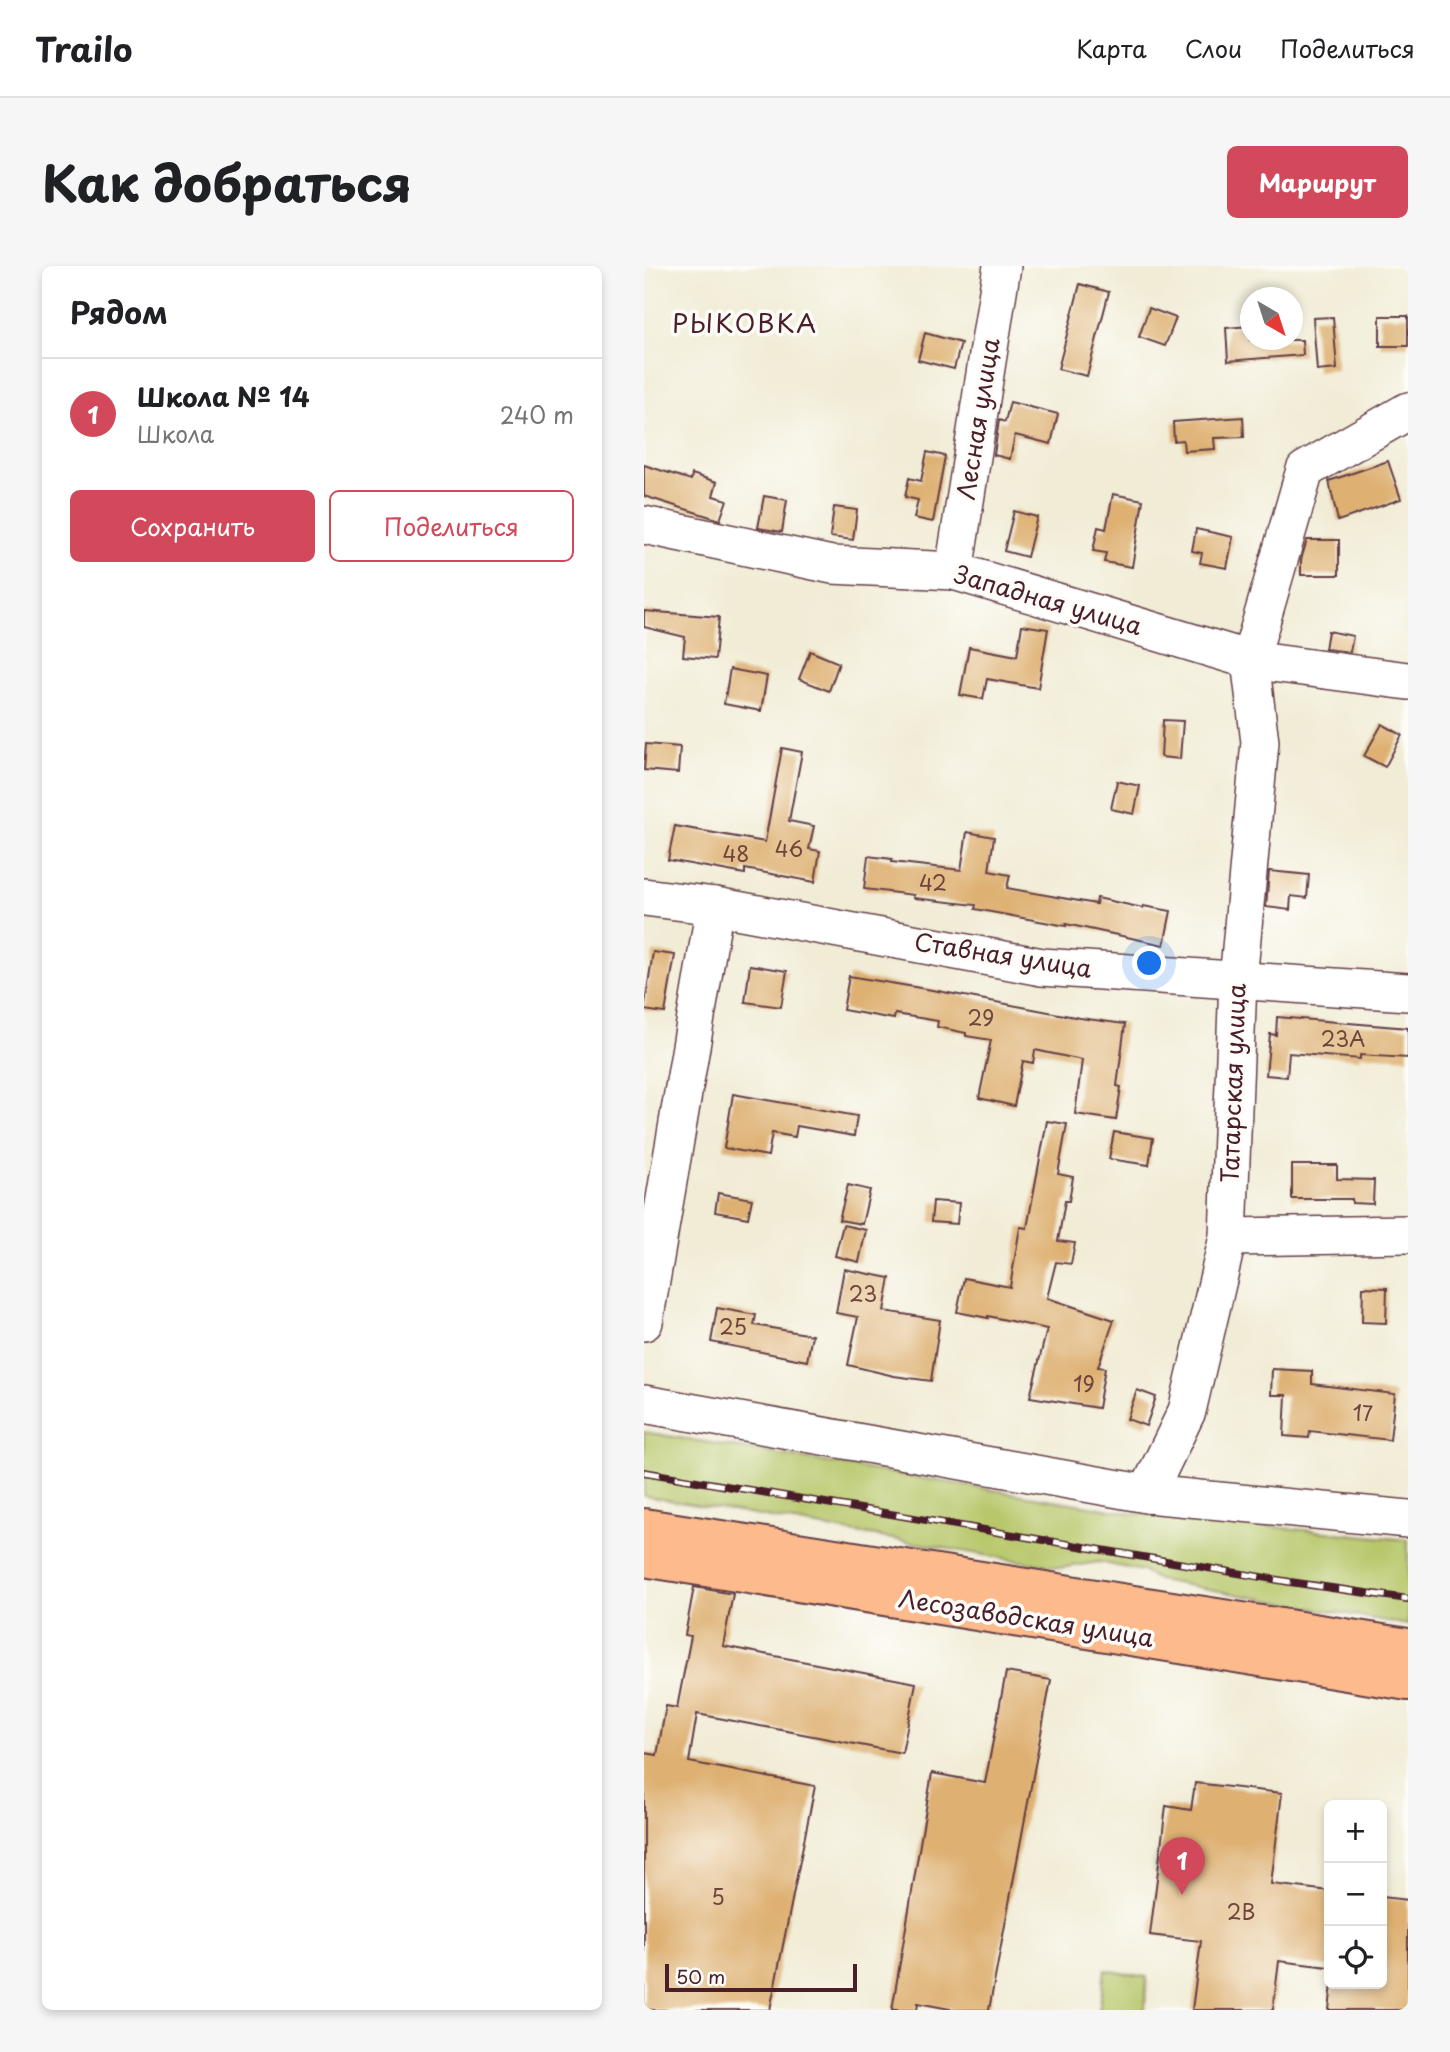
<!DOCTYPE html>
<html lang="ru">
<meta charset="utf-8">
<style>
body{margin:0;font-family:"Playpen Sans",sans-serif;background:#f6f6f6;color:#202124}
.controls{position:absolute;right:21px;bottom:21px;display:grid;overflow:hidden;border-radius:10px;box-shadow:0 4px 10px #0003}
.controls button{width:63px;height:63px;display:grid;place-items:center;padding:0;border:0;border-bottom:2px solid #e0e0e0;background:#fff;color:#202124;font:35px sans-serif}
.compass{position:absolute;left:596px;top:21px;width:63px;height:63px;border-radius:50%;background:#fff;box-shadow:0 4px 10px #0003;rotate:141deg}
.scale{position:absolute;left:21px;bottom:18px;width:192px;box-sizing:border-box;padding-left:7px;border:4px solid #4a1f2b;border-top:0;font-size:19px;line-height:24px;white-space:nowrap;color:#4a1f2b;-webkit-text-stroke:5px #fdfcf7;paint-order:stroke}
.you{position:absolute;left:506px;top:698px;width:24px;height:24px;margin:-18px;border:5px solid #fff;border-radius:50%;background:#1a73e8;box-shadow:0 0 0 10px #1a73e833}
.badge{display:grid;place-items:center;width:46px;height:46px;border-radius:50%;background:#d1495b;color:#fff;font-size:23px;font-weight:700}
.pin{position:absolute;translate:-50% -58px;filter:drop-shadow(0 2px 4px #0008)}
.pin::after{content:'';position:absolute;top:37px;width:24px;height:21px;background:inherit;clip-path:polygon(0 0,100% 0,50% 100%)}
.list{margin:0;padding:0;list-style:none}
h2{display:flex;justify-content:space-between;align-items:center;height:91px;margin:0;padding:0 28px;font-size:30px}
h2 small{font-size:23px;font-weight:400;color:#757577}
.list li{display:grid;grid-template-columns:46px 1fr auto;gap:21px;align-items:center;box-sizing:border-box;height:112px;padding:0 28px;border-top:2px solid #e0e0e0}
.list b{display:block;font-size:26px;white-space:nowrap}
.list p{margin:0;font-size:23px;white-space:nowrap;color:#757577}
.list em{font-size:23px;font-style:normal;color:#757577}
.actions{display:flex;gap:14px;padding:21px 28px}
.actions a{flex:1;padding:16px 0;border:2px solid #d1495b;border-radius:10px;text-align:center;font-size:24px;color:#d1495b}
.actions .main{background:#d1495b;color:#fff}
.icon{flex:none;width:38px;height:38px;fill:none;stroke:currentColor;stroke-width:2;stroke-linecap:round;stroke-linejoin:round}
.map{position:relative;flex:none;width:764px;height:1744px;overflow:hidden;border-radius:10px}
header{display:flex;align-items:center;gap:42px;box-sizing:border-box;height:98px;padding:0 35px;background:#fff;border-bottom:2px solid #e0e0e0}
header strong{font-size:33px}
nav{display:flex;gap:38px;margin-inline-start:auto;font-size:24px}
.intro{display:flex;align-items:center;justify-content:space-between;box-sizing:border-box;height:168px;padding:0 42px}
h1{margin:0;font-size:49px}
.button{padding:18px 32px;border-radius:10px;background:#d1495b;color:#fff;font-size:24px;font-weight:700}
main{display:flex;gap:42px;padding:0 42px}
aside{flex:1;background:#fff;border-radius:10px;box-shadow:0 4px 10px #0003}
.map>svg:first-child{display:block}
.green{fill:#b7c76a;stroke:#80734a;stroke-width:2}
.building{fill:#deb173}
.lines{fill:none;stroke-linecap:round;stroke-linejoin:round}
.minor-casing{stroke:#633e45;stroke-width:40}
.major-casing{stroke:#633e45;stroke-width:42}
.minor{stroke:#fff;stroke-width:37}
.major{stroke:#fcba8d;stroke-width:38}
.rail-casing{stroke:#4a1f2b;stroke-width:8}
.rail{stroke:#fdfcf7;stroke-width:5;stroke-dasharray:16;stroke-linecap:butt}
.labels{text-anchor:middle;stroke-width:7;stroke-linejoin:round;paint-order:stroke}
.number-label{font-size:21px;fill:#6f443d}
.street-label{font-size:24px;fill:#4a1f2b;stroke:#fdfcf7}
.neighbourhood-label{font-size:26px;letter-spacing:2px;fill:#4a1f2b;stroke:#fdfcf7}
</style>
<header>
<strong>Trailo</strong>
<nav><a>Карта</a><a>Слои</a><a>Поделиться</a></nav>
</header>
<div class="intro"><h1>Как добраться</h1><a class="button">Маршрут</a></div>
<main>
<aside>
<h2>Рядом<small></small></h2>
<ul class="list">
<li><span class="badge">1</span><div><b>Школа № 14</b><p>Школа</p></div><em>240 m</em></li>
</ul>
<div class="actions"><a class="main">Сохранить</a><a>Поделиться</a></div>
</aside>
<div class="map">
<svg width="764" height="1744" viewBox="0 0 764 1744">
<rect width="100%" height="100%" fill="#fdfcf7"/>
<filter id="ink" filterUnits="userSpaceOnUse"><feTurbulence type="fractalNoise" baseFrequency=".0143" numOctaves="2"/><feDisplacementMap in="SourceGraphic" scale="14" xChannelSelector="R" yChannelSelector="G"/><feConvolveMatrix kernelMatrix="1 2 1 2 8 2 1 2 1" color-interpolation-filters="sRGB"/></filter>
<filter id="wash" filterUnits="userSpaceOnUse"><feTurbulence type="fractalNoise" baseFrequency=".00686" numOctaves="4" result="noise"/><feDisplacementMap in="SourceGraphic" scale="28" xChannelSelector="R" yChannelSelector="G"/><feGaussianBlur stdDeviation="1.57" result="paint"/><feColorMatrix in="noise" values="0 0 0 0 0 0 0 0 0 0 0 0 0 0 0 0 0 1.4 0 .05"/><feComposite in="paint" operator="in"/></filter>
<g filter="url(#wash)">
<rect width="100%" height="100%" fill="#f1ecd6"/>
<g class="green">
<polygon points="0,1166 487,1247 764,1274 764,1359 514,1314 498,1305 455,1296 416,1302 0,1230"/>
<polygon points="461,1704 503,1711 501,1744 455,1744"/>
</g>
<g id="blocks">
<g class="building">
<polygon points="436,18 465,26 443,110 414,103"/>
<polygon points="505,42 532,52 521,80 495,71"/>
<rect x="736" y="50" width="28" height="30"/>
<polygon points="689,51 693,103 673,105 669,52"/>
<polygon points="606,60 606,74 658,74 659,89 584,95 582,62"/>
<polygon points="281,67 317,77 310,103 274,94"/>
<polygon points="366,136 414,148 407,178 371,169 366,193 350,189 355,154 361,156"/>
<polygon points="599,151 600,171 570,172 571,183 540,185 539,174 530,175 529,156"/>
<polygon points="283,186 301,190 289,256 270,252 274,234 261,231 265,212 277,215"/>
<polygon points="744,195 757,233 694,255 685,215"/>
<polygon points="0,199 47,214 48,208 73,216 69,230 83,234 76,254 0,230"/>
<polygon points="469,228 499,234 488,301 460,296 462,287 449,285 454,261 462,263"/>
<polygon points="120,230 143,234 138,266 114,262"/>
<polygon points="190,241 213,244 209,274 186,271"/>
<polygon points="370,245 393,251 383,291 360,285"/>
<polygon points="552,263 589,271 583,302 556,297 558,287 548,285"/>
<polygon points="663,274 695,274 695,309 657,309 657,294"/>
<polygon points="0,345 75,351 71,393 39,390 41,371 0,361"/>
<polygon points="378,359 404,363 394,422 343,413 339,433 316,429 325,381 373,390"/>
<polygon points="684,365 709,370 706,386 681,383"/>
<polygon points="166,385 195,397 185,425 155,413"/>
<polygon points="86,403 123,410 117,445 80,438"/>
<polygon points="519,454 539,455 536,493 517,491"/>
<polygon points="738,458 758,469 741,501 720,490"/>
<polygon points="2,478 36,481 34,507 0,504"/>
<polygon points="138,482 158,486 145,555 170,560 165,583 176,585 171,616 101,603 101,608 24,594 31,560 121,576"/>
<polygon points="473,515 496,520 490,548 467,543"/>
<polygon points="323,566 350,571 345,605 366,609 363,622 452,638 453,632 499,642 499,640 527,645 520,679 422,658 422,660 331,643 332,639 269,632 270,629 220,623 224,590 248,593 248,596 317,604"/>
<polygon points="625,605 665,609 663,632 647,630 646,644 622,641"/>
<polygon points="9,686 31,689 21,747 0,744"/>
<polygon points="106,699 143,705 137,741 101,736"/>
<polygon points="205,710 294,725 436,752 481,758 473,820 477,821 472,854 431,848 438,794 391,784 389,797 379,795 370,840 335,832 347,774 322,770 322,767 293,761 294,755 251,748 250,753 199,744"/>
<polygon points="633,751 764,762 764,792 716,789 716,793 645,787 643,811 622,809 626,768 632,769"/>
<polygon points="89,828 213,850 210,870 153,860 151,871 128,867 124,890 80,882"/>
<polygon points="403,855 423,858 414,908 429,911 425,935 421,935 414,975 431,977 427,998 412,996 403,1032 470,1054 454,1101 461,1102 454,1142 386,1131 403,1063 344,1050 344,1052 313,1046 320,1012 366,1021 376,961 383,962"/>
<polygon points="470,866 509,872 505,899 465,893"/>
<polygon points="648,899 693,899 693,913 730,914 729,938 708,937 708,933 648,933"/>
<polygon points="204,919 226,924 218,958 195,954"/>
<polygon points="74,927 108,933 104,952 71,946"/>
<polygon points="289,935 315,937 313,958 287,956"/>
<polygon points="199,959 222,964 215,996 191,990"/>
<polygon points="200,1003 246,1012 240,1045 296,1054 287,1115 250,1110 204,1099 214,1051 192,1047"/>
<polygon points="719,1021 743,1022 742,1057 718,1056"/>
<polygon points="73,1042 112,1049 110,1059 168,1069 163,1095 67,1076"/>
<polygon points="628,1103 668,1105 668,1118 751,1128 746,1174 666,1165 665,1172 640,1170 642,1129 627,1129"/>
<polygon points="493,1124 512,1131 502,1160 483,1153"/>
<polygon points="50,1321 89,1328 79,1380 272,1417 258,1487 53,1448 45,1496 171,1520 126,1744 0,1744 0,1487 13,1489 22,1440 33,1442 47,1370 41,1369"/>
<polygon points="362,1406 407,1414 345,1744 311,1744 274,1737 273,1744 248,1744 288,1507 341,1517"/>
<polygon points="551,1517 638,1527 627,1618 685,1625 685,1701 635,1695 629,1744 548,1744 557,1675 506,1669 522,1540 547,1544"/>
<polygon points="738,1631 764,1634 764,1744 685,1744 688,1718 738,1718"/>
</g>
</g>
</g>
<g filter="url(#ink)">
<use href="#blocks" fill-opacity="0" stroke="#633e45" stroke-width="2"/>
<g class="lines">
<defs>
<g id="minor">
<polyline points="0,259 188,299 310,305 606,394 764,415"/>
<polyline points="310,305 358,0"/>
<polyline points="0,631 71,640 398,701 764,726"/>
<polyline points="584,971 764,968"/>
<polyline points="0,1056 71,640"/>
<polyline points="0,1138 503,1228 764,1253"/>
<polyline points="503,1228 543,1145 584,971 594,715 616,476 606,394 661,204 764,145"/>
</g>
<g id="major">
<polyline points="0,1262 764,1382"/>
<polyline points="0,1291 764,1415"/>
</g>
</defs>
<use href="#minor" class="minor-casing"/>
<use href="#major" class="major-casing"/>
<use href="#minor" class="minor"/>
<use href="#major" class="major"/>
<defs>
<polyline id="rail" points="0,1206 646,1316 764,1333"/>
</defs>
<use href="#rail" class="rail-casing"/>
<use href="#rail" class="rail"/>
</g>
</g>
<g class="labels">
<g class="number-label">
<text x="145" y="591">46</text>
<text x="92" y="596">48</text>
<text x="289" y="625">42</text>
<text x="337" y="760">29</text>
<text x="699" y="781">23А</text>
<text x="219" y="1036">23</text>
<text x="89" y="1069">25</text>
<text x="440" y="1126">19</text>
<text x="719" y="1155">17</text>
<text x="74" y="1639">5</text>
<text x="597" y="1654">2В</text>
</g>
<g class="street-label">
<text transform="translate(335 153) rotate(-81)" y="8">Лесная улица</text>
<text transform="translate(404 335) rotate(16)" y="8">Западная улица</text>
<text transform="translate(359 690) rotate(9)" y="8">Ставная улица</text>
<text transform="translate(590 817) rotate(-88)" y="8">Татарская улица</text>
<text transform="translate(382 1353) rotate(9)" y="8">Лесозаводская улица</text>
</g>
<g class="neighbourhood-label">
<text x="101" y="67">РЫКОВКА</text>
</g>
</g>
</svg>
<div class="controls">
<button>+</button>
<button>−</button>
<button><svg class="icon" aria-label="locate" viewBox="0 0 24 24"><circle cx="12" cy="12" r="6"/><path d="M12 2v4M12 18v4M2 12h4M18 12h4"/></svg></button>
</div>
<svg class="compass" viewBox="-18 -18 36 36"><path d="M0-13l5 13h-10z" fill="#e53935"/><path d="M0 13l5-13h-10z" fill="#757577"/></svg>
<div class="scale">50 m</div>
<div class="you"></div>
<div class="pin badge" style="left:538px;top:1629px">1</div>
</div>
</main>
